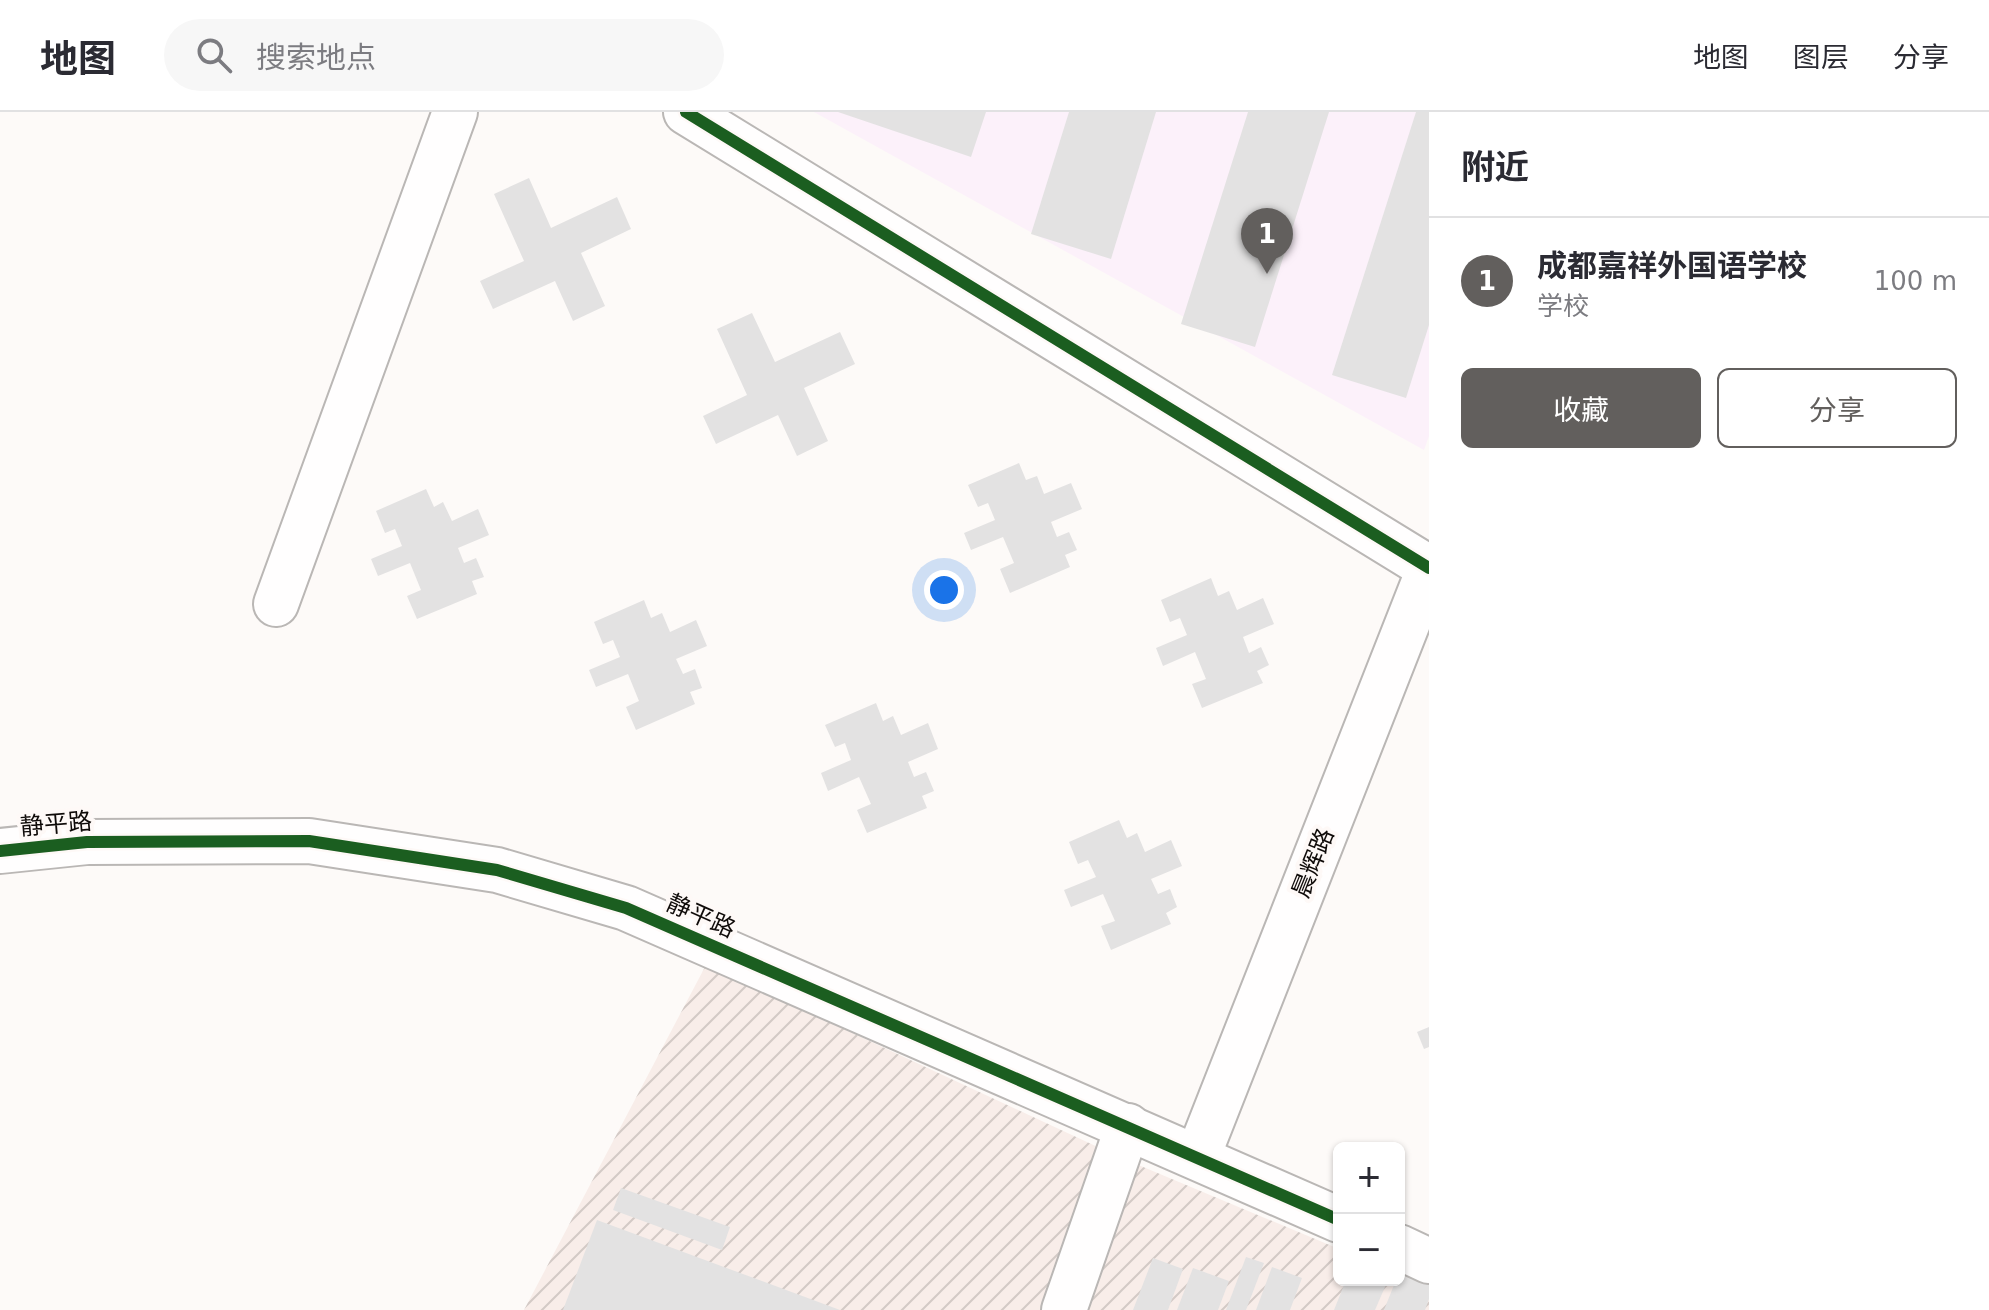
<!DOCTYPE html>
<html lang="zh">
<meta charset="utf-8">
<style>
body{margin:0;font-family:"DejaVu Sans","Noto Sans SC",sans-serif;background:#f7f7f7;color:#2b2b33}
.controls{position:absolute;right:24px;bottom:24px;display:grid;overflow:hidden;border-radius:12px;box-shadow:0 2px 6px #0004}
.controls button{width:72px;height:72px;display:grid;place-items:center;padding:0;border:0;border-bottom:2px solid #e1e1e2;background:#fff;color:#2b2b33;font:40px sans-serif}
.you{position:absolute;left:944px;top:478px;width:28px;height:28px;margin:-20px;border:6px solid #fff;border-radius:50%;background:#1a73e8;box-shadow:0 0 0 12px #1a73e833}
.badge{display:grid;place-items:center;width:52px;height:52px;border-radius:50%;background:#625f5d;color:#fff;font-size:26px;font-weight:700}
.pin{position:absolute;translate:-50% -66px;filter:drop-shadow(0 2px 4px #0008)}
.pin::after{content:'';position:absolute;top:42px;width:28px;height:24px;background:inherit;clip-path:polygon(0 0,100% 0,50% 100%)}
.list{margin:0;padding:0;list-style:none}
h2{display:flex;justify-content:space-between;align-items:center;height:104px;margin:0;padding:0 32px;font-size:34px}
h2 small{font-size:26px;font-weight:400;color:#7c7c81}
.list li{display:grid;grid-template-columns:52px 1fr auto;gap:24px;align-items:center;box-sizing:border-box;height:128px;padding:0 32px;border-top:2px solid #e1e1e2}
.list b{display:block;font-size:30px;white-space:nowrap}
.list p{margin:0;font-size:26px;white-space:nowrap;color:#7c7c81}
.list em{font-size:26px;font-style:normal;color:#7c7c81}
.actions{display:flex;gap:16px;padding:24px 32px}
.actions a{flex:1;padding:18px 0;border:2px solid #625f5d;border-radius:12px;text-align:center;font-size:28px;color:#625f5d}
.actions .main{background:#625f5d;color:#fff}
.icon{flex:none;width:44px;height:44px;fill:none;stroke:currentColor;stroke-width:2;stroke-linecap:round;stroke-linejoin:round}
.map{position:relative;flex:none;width:1429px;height:1198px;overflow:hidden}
header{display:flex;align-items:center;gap:48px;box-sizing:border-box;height:112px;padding:0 40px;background:#fff;border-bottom:2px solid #e1e1e2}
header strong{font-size:38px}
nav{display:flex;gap:44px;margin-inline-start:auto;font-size:28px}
.search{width:560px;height:72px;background:#f7f7f7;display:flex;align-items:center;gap:20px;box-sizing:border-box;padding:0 28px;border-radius:44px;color:#7c7c81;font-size:30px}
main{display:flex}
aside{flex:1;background:#fff}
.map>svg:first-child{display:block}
.industrial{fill:url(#industrial-furrows)}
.education{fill:#fcf1fa}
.building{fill:#e3e2e2}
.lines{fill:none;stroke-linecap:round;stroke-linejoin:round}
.minor-casing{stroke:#bab7b5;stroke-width:48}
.minor{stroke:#fffefe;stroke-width:44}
.cycleway-casing{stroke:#fef9f7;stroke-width:17}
.cycleway{stroke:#1b5e20;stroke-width:12}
.labels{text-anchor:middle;stroke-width:8;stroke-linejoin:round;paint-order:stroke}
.street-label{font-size:24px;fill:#0f0b09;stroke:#fef9f7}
</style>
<header>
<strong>地图</strong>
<div class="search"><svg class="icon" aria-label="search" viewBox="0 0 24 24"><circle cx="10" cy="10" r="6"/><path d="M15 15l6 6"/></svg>搜索地点</div>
<nav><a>地图</a><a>图层</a><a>分享</a></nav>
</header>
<main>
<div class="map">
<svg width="1429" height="1198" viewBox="0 0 1429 1198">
<defs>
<pattern id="industrial-furrows" width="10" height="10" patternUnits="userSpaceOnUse" patternTransform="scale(2)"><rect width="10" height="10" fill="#f8ede9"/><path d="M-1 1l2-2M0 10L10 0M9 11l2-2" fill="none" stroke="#d3cac6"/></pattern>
</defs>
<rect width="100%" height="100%" fill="#fdfaf8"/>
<polygon class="industrial" points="706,853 1117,1044 1339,1137 1339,1168 1399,1168 1429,1174 1429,1198 524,1198"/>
<polygon class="education" points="814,0 1429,0 1429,324 1424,338"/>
<g class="building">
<polygon points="838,0 986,0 971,45"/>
<polygon points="1069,0 1156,0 1111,147 1031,122"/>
<polygon points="1248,0 1329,0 1255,235 1181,212"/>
<polygon points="1416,0 1429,0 1429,213 1406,286 1332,263"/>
<polygon points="529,66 551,116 617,85 631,117 581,141 605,194 573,209 555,169 493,197 480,169 524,149 494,82"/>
<polygon points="752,201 775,250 840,220 855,252 804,276 828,329 797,344 778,303 716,332 703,304 747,283 717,217"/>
<polygon points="1019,351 1026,368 1037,364 1044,382 1071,371 1082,397 1051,410 1057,425 1069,420 1077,438 1065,443 1070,455 1010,481 1000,457 1014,451 1003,425 971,438 964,421 995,408 988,391 978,395 968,373"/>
<polygon points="426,377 434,395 443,390 452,409 478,397 489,423 458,436 464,451 476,446 484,465 472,469 477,482 417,507 407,484 421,478 410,451 378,464 371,447 402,434 395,417 385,421 376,399"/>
<polygon points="1211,466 1218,484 1229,479 1237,498 1263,486 1274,512 1243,525 1249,541 1261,535 1269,553 1257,559 1263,571 1202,596 1192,572 1206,567 1195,540 1163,554 1156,536 1187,523 1180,506 1170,510 1161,488"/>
<polygon points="644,488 651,506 662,501 670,520 696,508 707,534 676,547 683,562 695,557 702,576 690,580 695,592 636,618 626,595 639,589 628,562 596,575 589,558 620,545 613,528 603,532 594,510"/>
<polygon points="876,591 883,609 893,604 901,623 928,611 938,637 908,650 914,665 926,660 934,679 922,684 927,696 867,721 857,698 871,692 859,665 828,679 821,661 851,648 845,631 835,635 825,613"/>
<polygon points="1119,708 1127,726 1137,721 1145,740 1171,728 1182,754 1151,767 1158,782 1170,777 1177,795 1166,801 1171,812 1111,838 1101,814 1115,809 1103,782 1071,795 1064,778 1096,765 1088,748 1078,752 1069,730"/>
<polygon points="1429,915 1429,935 1424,937 1417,920"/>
<polygon points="621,1076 730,1115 722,1138 613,1098"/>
<polygon points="597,1108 840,1198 563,1198"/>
<polygon points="1246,1145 1264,1151 1246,1198 1226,1198"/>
<polygon points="1153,1146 1183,1157 1168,1198 1133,1198"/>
<polygon points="1272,1155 1302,1166 1290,1198 1256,1198"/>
<polygon points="1193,1156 1229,1169 1218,1198 1177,1198"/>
<polygon points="1399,1160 1429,1173 1429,1187 1425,1198 1384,1198 1396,1168 1399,1168"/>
<polygon points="1346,1168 1388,1168 1375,1198 1334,1198"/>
</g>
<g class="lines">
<defs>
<g id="minor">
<polyline points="686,0 1429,456"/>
<polyline points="276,492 455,0"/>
<polyline points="0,739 87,730 309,729 497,758 626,796 1339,1108"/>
<polyline points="1198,1044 1429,457"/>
<polyline points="1399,1135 1429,1149"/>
<polyline points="1064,1198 1128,1014"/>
</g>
</defs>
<use href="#minor" class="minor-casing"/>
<use href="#minor" class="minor"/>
<defs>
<g id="cycleway">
<polyline points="686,0 1429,456"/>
<polyline points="0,739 87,730 309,729 497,758 626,796 1339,1108"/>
</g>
</defs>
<use href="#cycleway" class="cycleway-casing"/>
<use href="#cycleway" class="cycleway"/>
</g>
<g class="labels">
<g class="street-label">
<text transform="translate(56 712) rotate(-5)" y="8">静平路</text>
<text transform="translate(1313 751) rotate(-68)" y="8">晨辉路</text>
<text transform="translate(701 804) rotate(24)" y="8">静平路</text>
</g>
</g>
</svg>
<div class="controls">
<button>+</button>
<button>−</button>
</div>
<div class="you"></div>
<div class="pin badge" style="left:1267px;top:162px">1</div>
</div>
<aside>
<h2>附近<small></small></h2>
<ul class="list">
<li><span class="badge">1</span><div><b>成都嘉祥外国语学校</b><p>学校</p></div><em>100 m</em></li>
</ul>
<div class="actions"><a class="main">收藏</a><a>分享</a></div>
</aside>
</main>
